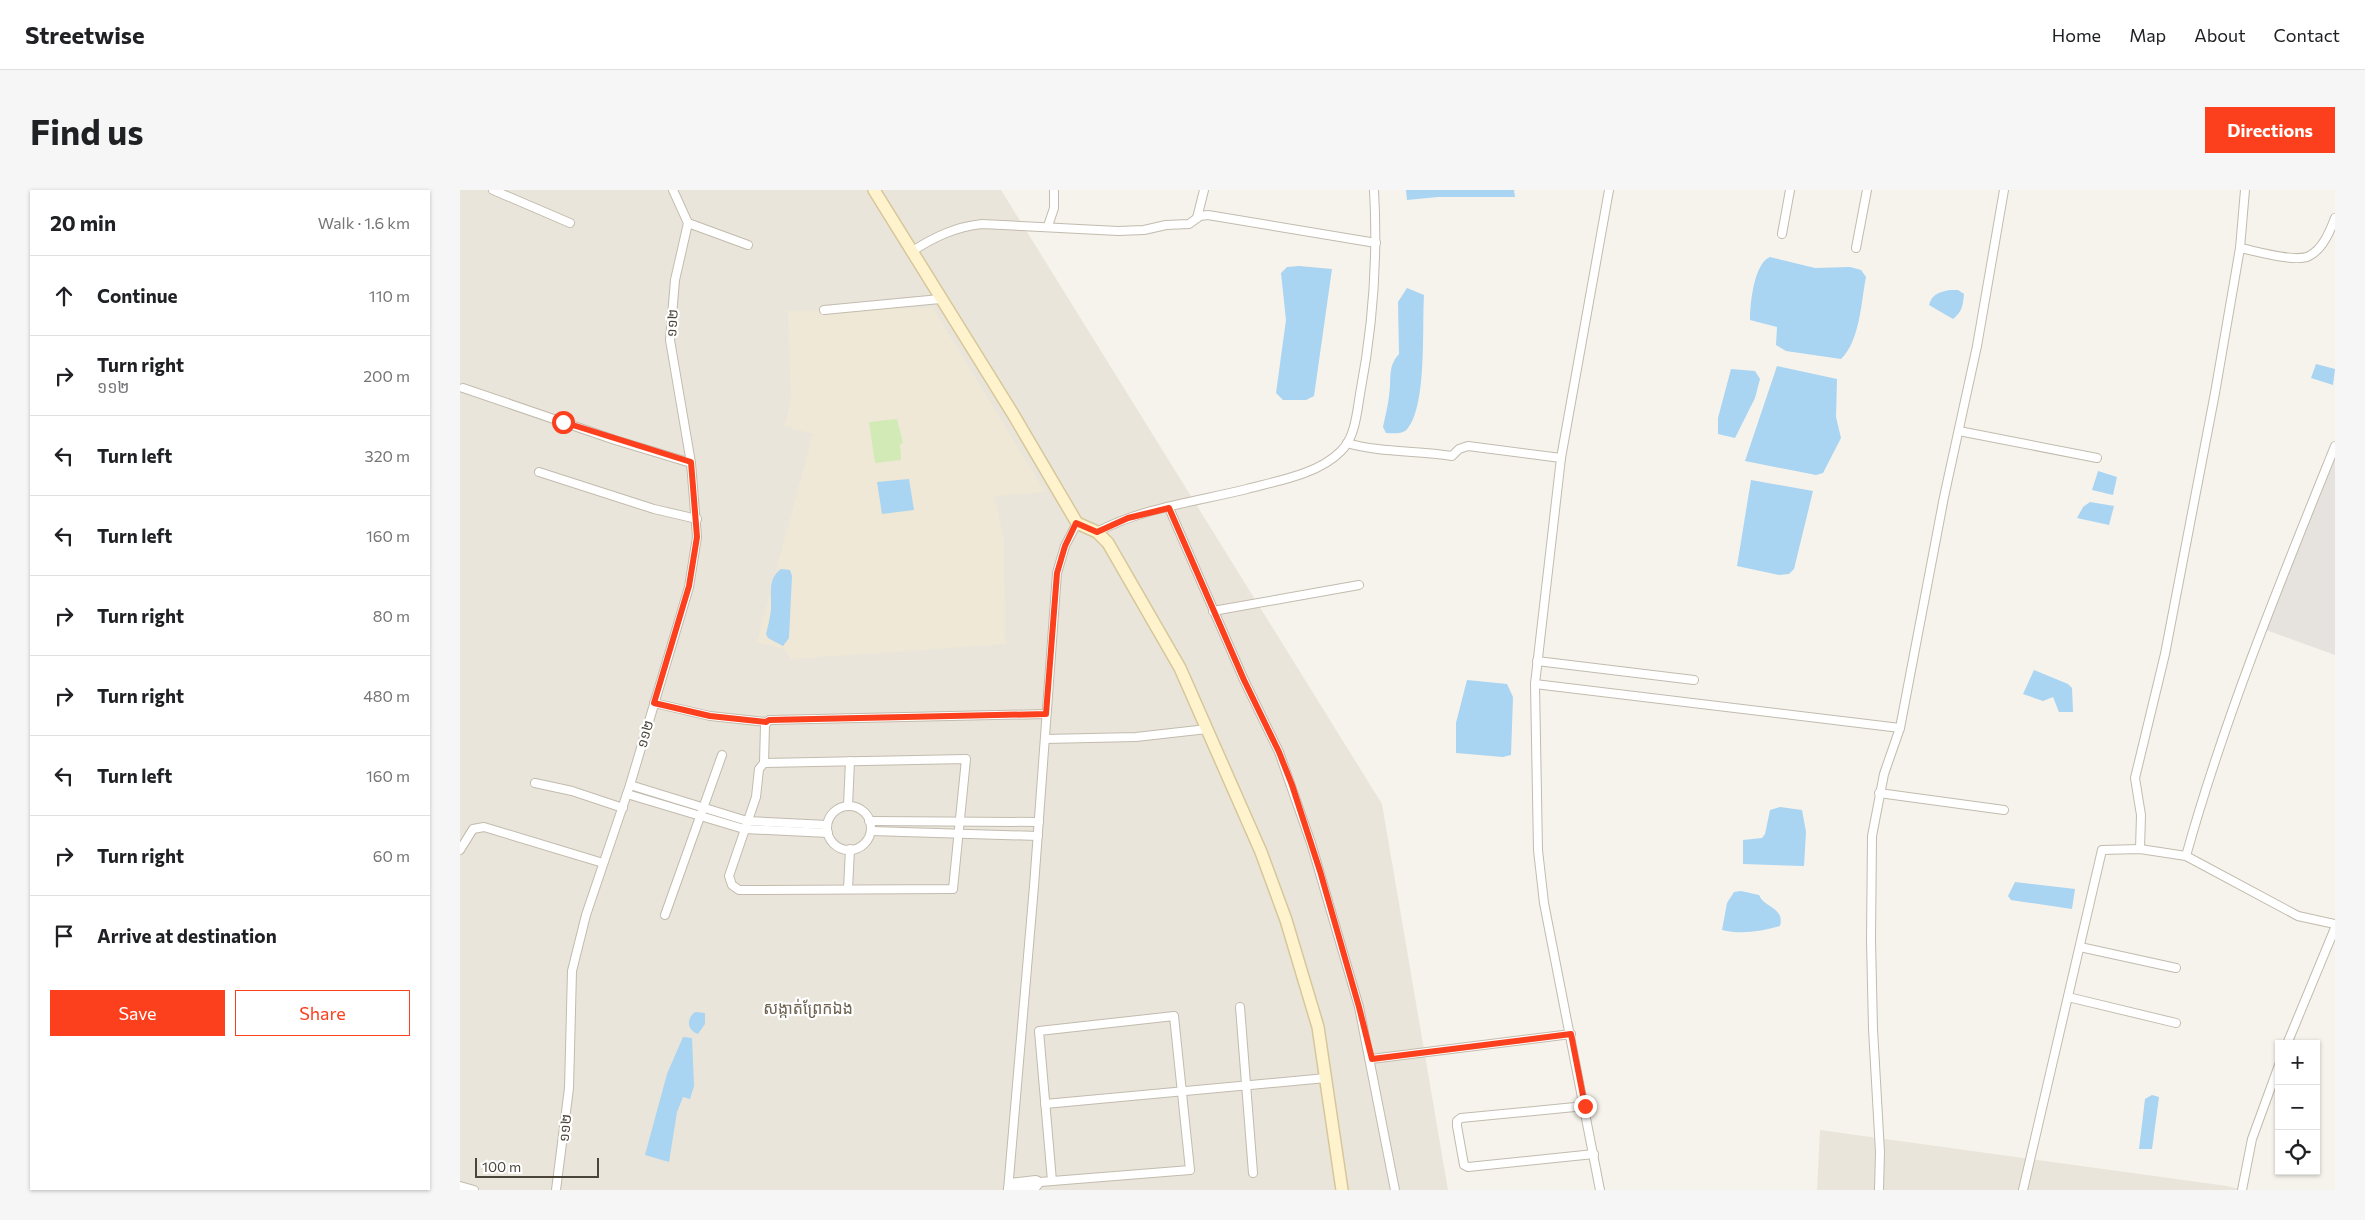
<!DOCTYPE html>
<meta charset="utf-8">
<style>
body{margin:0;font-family:Commissioner,"Noto Sans Khmer",sans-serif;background:#f6f6f6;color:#202124}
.controls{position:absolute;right:15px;bottom:15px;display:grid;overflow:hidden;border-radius:0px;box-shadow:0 1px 4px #0004}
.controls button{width:45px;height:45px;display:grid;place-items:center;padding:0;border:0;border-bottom:1px solid #e0e0e0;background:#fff;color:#202124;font:25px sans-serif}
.scale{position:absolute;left:15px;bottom:12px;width:124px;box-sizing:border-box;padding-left:5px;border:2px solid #4b4439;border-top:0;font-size:14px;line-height:18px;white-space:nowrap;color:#4b4439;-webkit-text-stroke:4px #fff;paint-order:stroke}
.stop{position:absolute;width:15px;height:15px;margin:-11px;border:4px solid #fc3f1d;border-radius:50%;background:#fff}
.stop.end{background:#fc3f1d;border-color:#fff;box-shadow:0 1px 5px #0008}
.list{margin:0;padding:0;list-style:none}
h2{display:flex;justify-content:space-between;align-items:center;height:65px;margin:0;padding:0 20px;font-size:21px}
h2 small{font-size:16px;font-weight:400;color:#757577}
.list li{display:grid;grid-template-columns:32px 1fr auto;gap:15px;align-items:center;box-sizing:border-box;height:80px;padding:0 20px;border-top:1px solid #e0e0e0}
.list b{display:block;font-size:19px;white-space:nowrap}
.list p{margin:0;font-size:16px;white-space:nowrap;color:#757577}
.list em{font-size:16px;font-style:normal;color:#757577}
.actions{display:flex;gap:10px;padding:15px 20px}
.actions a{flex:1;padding:11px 0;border:1px solid #fc3f1d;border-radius:0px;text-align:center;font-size:18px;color:#fc3f1d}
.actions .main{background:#fc3f1d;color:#fff}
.icon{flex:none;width:28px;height:28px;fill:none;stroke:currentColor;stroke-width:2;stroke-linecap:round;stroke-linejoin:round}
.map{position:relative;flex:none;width:1875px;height:1000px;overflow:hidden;border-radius:0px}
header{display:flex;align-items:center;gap:30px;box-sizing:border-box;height:70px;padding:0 25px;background:#fff;border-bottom:1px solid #e0e0e0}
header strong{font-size:24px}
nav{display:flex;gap:28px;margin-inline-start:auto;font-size:18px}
.intro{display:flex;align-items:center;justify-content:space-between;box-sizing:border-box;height:120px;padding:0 30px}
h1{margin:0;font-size:35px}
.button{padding:12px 22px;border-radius:0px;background:#fc3f1d;color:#fff;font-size:18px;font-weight:700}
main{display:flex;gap:30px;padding:0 30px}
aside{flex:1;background:#fff;border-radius:0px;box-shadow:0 1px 4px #0004}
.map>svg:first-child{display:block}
.residential{fill:#eae5da}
.industrial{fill:#e6e2dd}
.education{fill:#efe8d6}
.green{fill:#d2eab5}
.water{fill:#a9d4f2}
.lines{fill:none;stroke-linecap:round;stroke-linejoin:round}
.street-casing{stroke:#c2bbae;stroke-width:10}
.secondary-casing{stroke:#d6c79b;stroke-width:14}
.street{stroke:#fff;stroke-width:8}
.secondary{stroke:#fff3cd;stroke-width:11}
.route{stroke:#fc3f1d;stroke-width:6}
.labels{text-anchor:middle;stroke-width:4.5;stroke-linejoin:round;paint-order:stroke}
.street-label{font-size:14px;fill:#4b4439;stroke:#fff}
.quarter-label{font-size:16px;fill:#6e6250;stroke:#fff}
</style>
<header>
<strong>Streetwise</strong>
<nav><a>Home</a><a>Map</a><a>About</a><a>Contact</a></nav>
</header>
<div class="intro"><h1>Find us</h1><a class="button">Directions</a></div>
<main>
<aside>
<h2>20 min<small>Walk · 1.6 km</small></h2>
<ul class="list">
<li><svg class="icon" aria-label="ahead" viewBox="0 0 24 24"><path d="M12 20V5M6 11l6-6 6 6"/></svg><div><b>Continue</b></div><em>110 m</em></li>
<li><svg class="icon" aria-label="right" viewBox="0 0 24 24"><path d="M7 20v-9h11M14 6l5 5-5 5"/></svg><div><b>Turn right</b><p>១១២</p></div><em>200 m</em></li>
<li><svg class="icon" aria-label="left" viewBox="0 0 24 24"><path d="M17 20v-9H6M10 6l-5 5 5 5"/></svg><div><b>Turn left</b></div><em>320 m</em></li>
<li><svg class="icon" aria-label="left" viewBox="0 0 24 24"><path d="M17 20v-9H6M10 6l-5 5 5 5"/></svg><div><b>Turn left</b></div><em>160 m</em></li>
<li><svg class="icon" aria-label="right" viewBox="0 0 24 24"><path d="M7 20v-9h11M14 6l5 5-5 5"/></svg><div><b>Turn right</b></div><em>80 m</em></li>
<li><svg class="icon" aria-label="right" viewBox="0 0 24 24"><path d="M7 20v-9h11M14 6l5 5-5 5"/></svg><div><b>Turn right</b></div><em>480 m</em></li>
<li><svg class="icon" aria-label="left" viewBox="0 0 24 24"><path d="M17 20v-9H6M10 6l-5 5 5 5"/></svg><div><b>Turn left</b></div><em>160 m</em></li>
<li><svg class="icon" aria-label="right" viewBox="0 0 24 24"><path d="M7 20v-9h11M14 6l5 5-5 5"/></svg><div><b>Turn right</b></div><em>60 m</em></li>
<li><svg class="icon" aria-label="arrive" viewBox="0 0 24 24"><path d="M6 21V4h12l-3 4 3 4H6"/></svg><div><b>Arrive at destination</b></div></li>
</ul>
<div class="actions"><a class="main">Save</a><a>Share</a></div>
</aside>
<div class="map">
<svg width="1875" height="1000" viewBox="0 0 1875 1000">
<rect width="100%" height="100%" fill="#f6f3ec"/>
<g class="residential">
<polygon points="0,0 541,0 922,614 988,1000 0,1000"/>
<polygon points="1360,940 1767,996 1784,1000 1357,1000"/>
</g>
<polygon class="industrial" points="1875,267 1875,465 1806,440"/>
<polygon class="education" points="473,118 585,302 534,306 544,350 545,454 331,469 324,459 297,452 353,244 324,236 331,211 328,121"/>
<polygon class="green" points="437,229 443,253 440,254 441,270 415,273 409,232"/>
<g class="water">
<polygon points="946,0 1054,0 1055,7 978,7 947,10"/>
<path d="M1310,67L1355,78L1390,77L1401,80L1406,87C1401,112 1400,151 1381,169L1326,161L1316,155L1317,137L1290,130C1290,114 1294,73 1310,67Z"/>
<polygon points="839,76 872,79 854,206 846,210 823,210 816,203 826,130 821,83 827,77"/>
<path d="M947,98L964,105C962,137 967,214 948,238C943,245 934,243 926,243L923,237C925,227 928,216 929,206C932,189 927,177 939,164L938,112Z"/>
<path d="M1490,100H1498L1504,104C1503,115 1502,122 1493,129L1469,115C1472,104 1479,102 1490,100Z"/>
<polygon points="1856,174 1875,179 1873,195 1851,188"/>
<polygon points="1317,176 1377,189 1376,227 1381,248 1363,283 1356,285 1285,271"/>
<polygon points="1271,179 1295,181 1300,189 1295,208 1275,248 1258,244 1258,228"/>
<polygon points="1638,281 1657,287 1653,305 1632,300"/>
<polygon points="449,289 454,320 422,324 417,292"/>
<polygon points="1291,290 1353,301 1334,379 1329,384 1319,385 1277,376"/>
<polygon points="1630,312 1654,316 1649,335 1617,328 1623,317"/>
<path d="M321,379L330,380L332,386L329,448L323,456L308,448L306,444C308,436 310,428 311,420C312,404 307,389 321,379Z"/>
<polygon points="1574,480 1608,494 1612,498 1613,522 1599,522 1593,507 1583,511 1563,504"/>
<polygon points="1007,490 1047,494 1053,507 1051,565 1043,567 996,563 996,533"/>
<polygon points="1320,617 1342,620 1346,642 1344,676 1283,674 1283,650 1302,648 1305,644 1310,620"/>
<polygon points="1555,692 1615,699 1612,719 1551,710 1548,706"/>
<path d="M1281,701L1299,705C1304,718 1325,717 1320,736C1301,741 1282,745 1262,740L1267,713L1274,702Z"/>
<path d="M235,822L245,823V834L238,844C227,840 226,829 235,822Z"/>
<polygon points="223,847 232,848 234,896 230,909 223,907 217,922 209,972 185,965 207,884"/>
<polygon points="1692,905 1699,907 1692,959 1679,959 1685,909"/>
</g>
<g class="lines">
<defs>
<g id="street">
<polyline points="33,0 110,33"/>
<polyline points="737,28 744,0"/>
<polyline points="228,33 288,55"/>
<polyline points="588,36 594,18 594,0"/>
<polyline points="1322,44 1330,0"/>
<polyline points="1396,58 1407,0"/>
<path d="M1780,58C1796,61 1836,73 1849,66C1863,59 1870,41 1875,28"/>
<path d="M451,62C474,47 495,37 522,34L658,41L684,40L706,35L729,34L740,26L748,25L916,53"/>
<polyline points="364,120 480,109"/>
<polyline points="3,198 155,250 231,273"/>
<polyline points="1499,241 1637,268"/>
<path d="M887,253C921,263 957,260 992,266L999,259L1008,256L1101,268"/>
<polyline points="79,282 194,319 237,329"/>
<polyline points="709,318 784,490 819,562 851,653 899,817 935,1000"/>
<path d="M637,342C681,318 739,311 787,299C817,291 859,284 881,261C895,248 897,222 900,204C913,136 918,69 914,0"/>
<polyline points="753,421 899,395"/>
<polyline points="1077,471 1234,490"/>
<polyline points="1075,494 1440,538"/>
<polyline points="194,513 250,526 306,532"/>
<polyline points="585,549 676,547 747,539"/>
<polygon points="506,569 493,699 279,700 272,695 269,686 296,607 299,579 304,573"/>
<polyline points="304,573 305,535 309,530 586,524"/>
<polyline points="75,593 112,601 163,618"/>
<polyline points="170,595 287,631 367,635"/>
<polyline points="1419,603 1544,620"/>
<polyline points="167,604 284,639 368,643"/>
<polyline points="388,616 390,571"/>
<circle cx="389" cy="638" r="22"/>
<polyline points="409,631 579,632"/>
<polyline points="411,641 578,646"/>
<polyline points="1680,659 1681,625 1675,588 1705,464 1755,203 1780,58 1785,0"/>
<polyline points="0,660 13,639 24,637 143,673"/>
<path d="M1726,666C1765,526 1821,390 1875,256"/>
<polyline points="388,699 390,659"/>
<polyline points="205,725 262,565"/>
<polyline points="1620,757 1716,778"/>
<polyline points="1608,807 1716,833"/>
<polyline points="780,817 793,983"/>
<polyline points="1827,854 1875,738"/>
<polyline points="911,869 1111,844"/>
<polyline points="585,914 866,888"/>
<polyline points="1125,916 1001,928 997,931 997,936 1004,975 1008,977 1134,964"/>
<polyline points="580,992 730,980 714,826 579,841 592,991"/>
<polyline points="0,996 14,1000"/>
<polyline points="548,999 576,997 580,992 576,990 549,993"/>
<polyline points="96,1000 109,898 112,781 126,725 170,595 229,397 237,347 231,273 210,150 215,90 228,33 213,0"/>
<polyline points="548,1000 574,696 597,383 605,356 617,333"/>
<polyline points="1140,1000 1084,713 1078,660 1075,494 1101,268 1149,0"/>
<polyline points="1419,1000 1420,962 1413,839 1411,750 1412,646 1424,584 1440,538 1484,307 1517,156 1544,0"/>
<polyline points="1563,1000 1642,660 1680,659 1726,666 1838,726 1875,734"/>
<polyline points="1782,1000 1792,949 1819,875"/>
</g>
<polyline id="secondary" points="414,0 553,224 617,333 637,342 648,353 720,478 801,662 826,730 858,837 882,1000"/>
</defs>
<use href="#street" class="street-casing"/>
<use href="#secondary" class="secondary-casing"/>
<use href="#street" class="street"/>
<use href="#secondary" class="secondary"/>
</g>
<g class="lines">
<polyline class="route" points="103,232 231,272 237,347 229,396 194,513 250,526 306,532 309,530 586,524 597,383 605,356 616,333 637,342 668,328 709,318 784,490 819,562 832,595 860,681 899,817 912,869 1111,844 1125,916"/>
</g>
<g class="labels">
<g class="street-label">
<text transform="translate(212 133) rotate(-87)" y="5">១១២</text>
<text transform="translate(185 544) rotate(-74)" y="5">១១២</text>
<text transform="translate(105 938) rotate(-84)" y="5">១១២</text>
</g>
<g class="quarter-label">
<text x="348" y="824">សង្កាត់ព្រែកឯង</text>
</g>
</g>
</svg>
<div class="controls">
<button>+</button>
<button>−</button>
<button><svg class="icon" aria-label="locate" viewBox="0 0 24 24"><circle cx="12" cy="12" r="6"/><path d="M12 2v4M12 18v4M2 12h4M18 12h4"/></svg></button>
</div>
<div class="scale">100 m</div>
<div class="stop" style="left:103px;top:232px"></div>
<div class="stop end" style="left:1125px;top:916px"></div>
</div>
</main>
